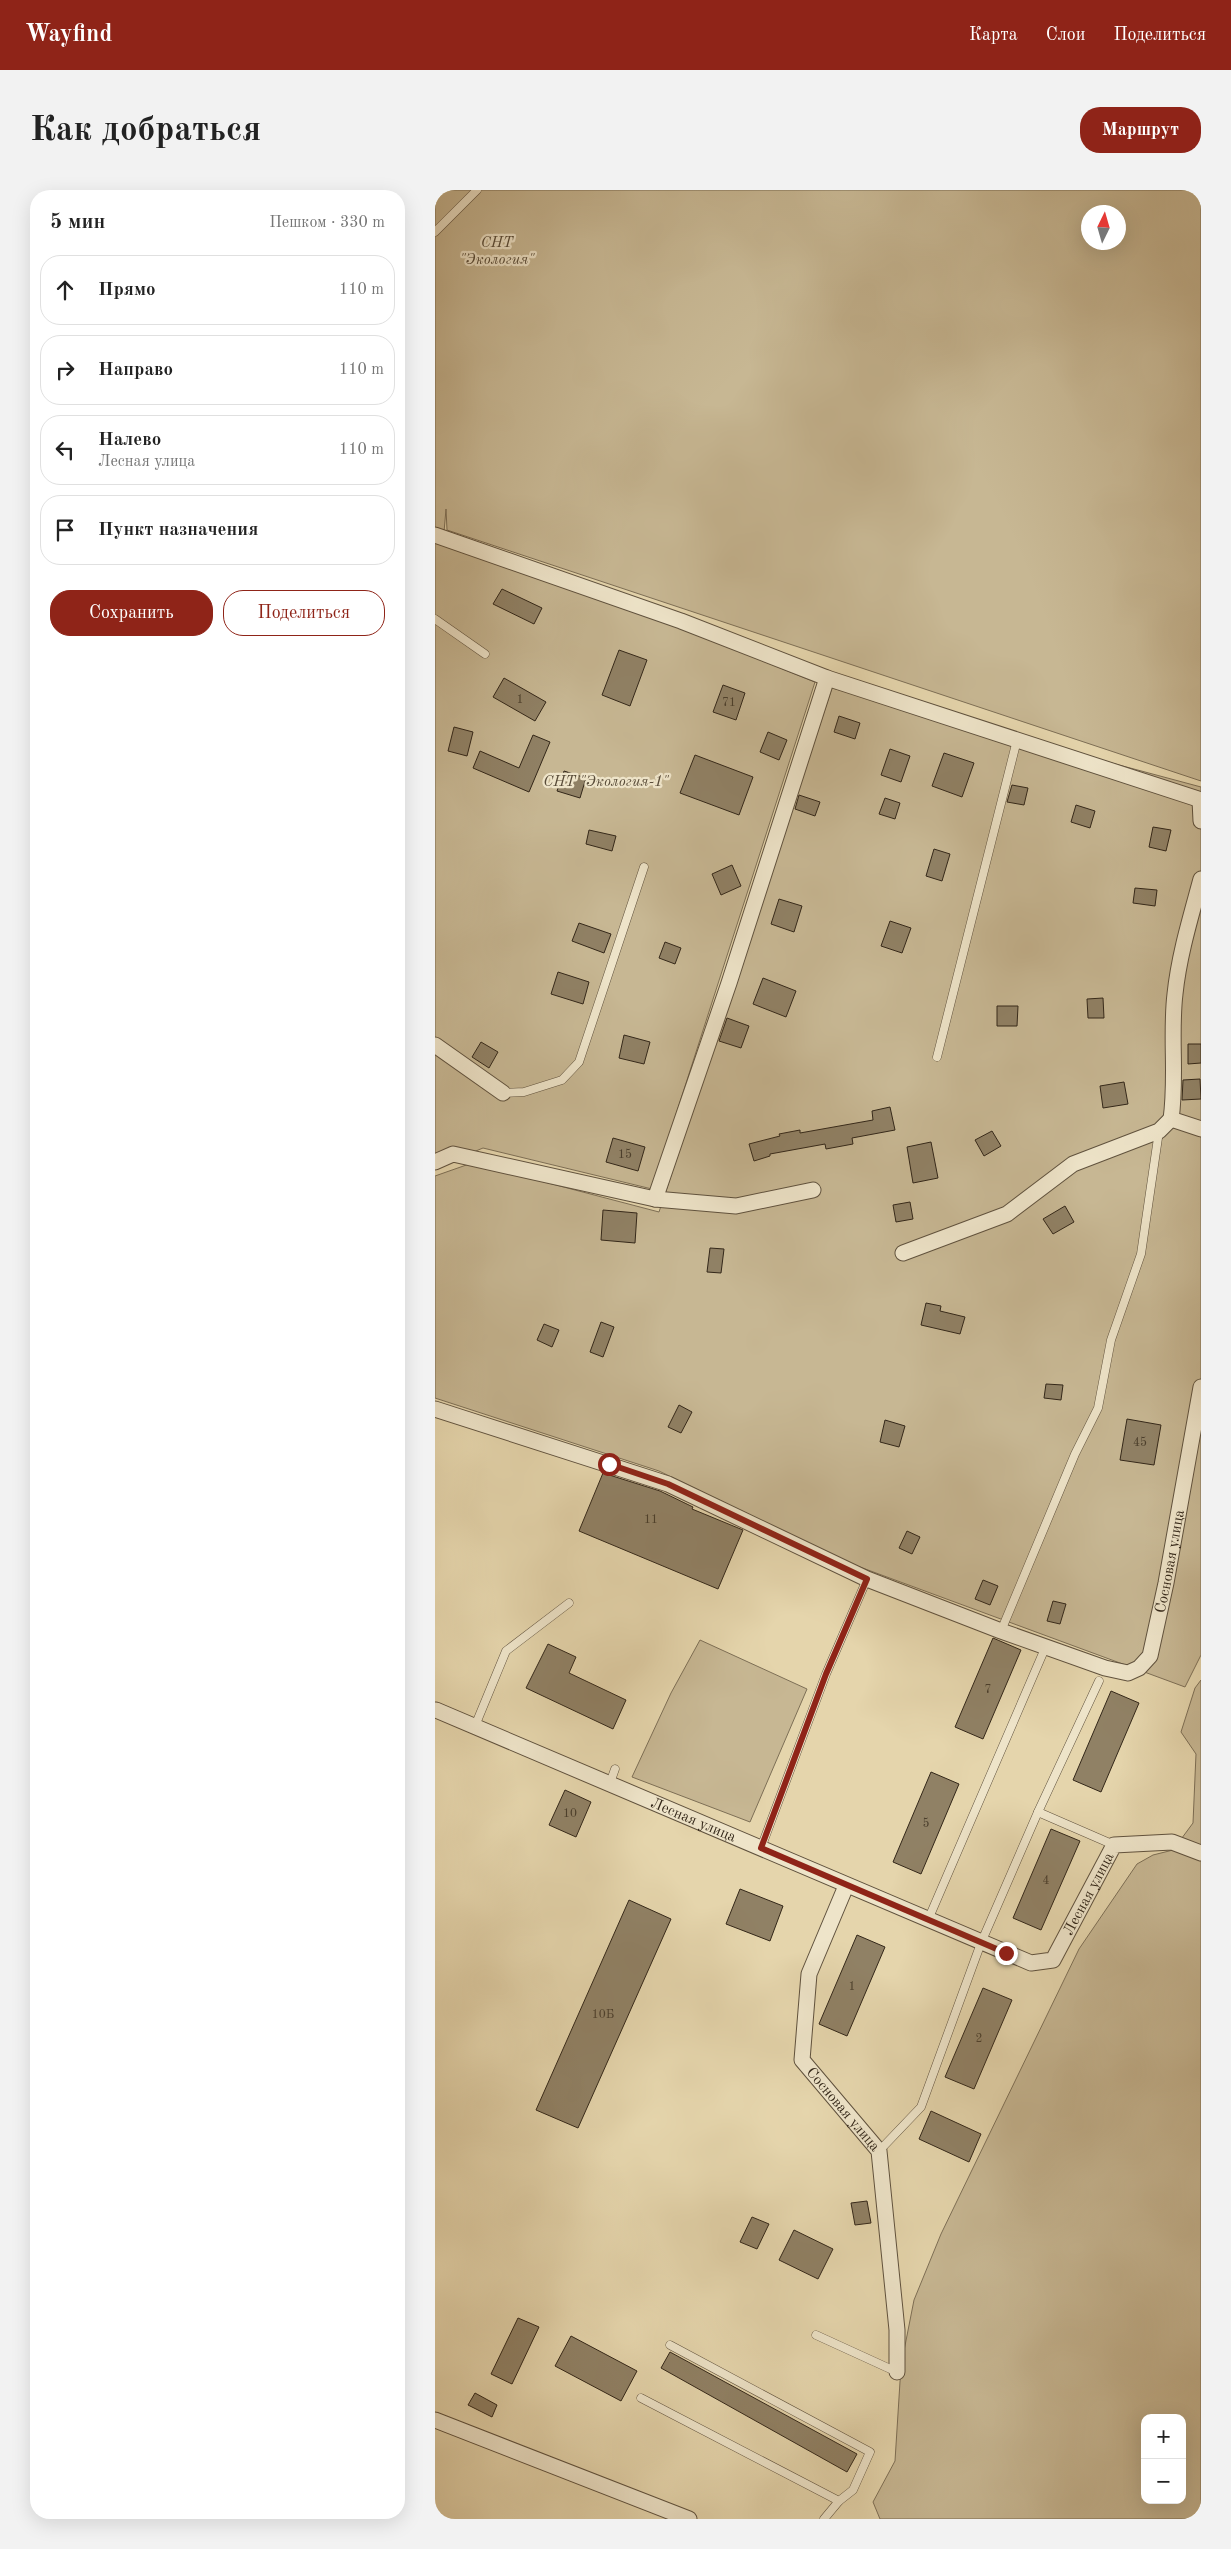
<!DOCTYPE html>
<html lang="ru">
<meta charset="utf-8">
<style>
body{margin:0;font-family:"Old Standard TT",serif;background:#f2f2f2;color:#222}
.controls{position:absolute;right:15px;bottom:15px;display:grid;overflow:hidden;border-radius:10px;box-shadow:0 5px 20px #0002}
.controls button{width:45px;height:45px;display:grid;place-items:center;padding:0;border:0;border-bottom:1px solid #e0e0e0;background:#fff;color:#222;font:25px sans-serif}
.compass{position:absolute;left:646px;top:15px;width:45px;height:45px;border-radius:50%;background:#fff;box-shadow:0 5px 20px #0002;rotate:5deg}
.stop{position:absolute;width:15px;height:15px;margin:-11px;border:4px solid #8f2418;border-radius:50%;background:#fff}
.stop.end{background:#8f2418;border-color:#fff;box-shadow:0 1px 5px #0008}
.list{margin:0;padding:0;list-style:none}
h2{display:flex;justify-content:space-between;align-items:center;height:65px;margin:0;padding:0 20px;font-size:21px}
h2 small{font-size:16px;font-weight:400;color:#767676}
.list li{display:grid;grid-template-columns:32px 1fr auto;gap:15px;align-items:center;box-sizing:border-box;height:70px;margin:0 10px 10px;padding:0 10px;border:1px solid #e0e0e0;border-radius:20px}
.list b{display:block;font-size:19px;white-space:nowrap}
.list p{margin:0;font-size:16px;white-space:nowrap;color:#767676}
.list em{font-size:16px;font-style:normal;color:#767676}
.actions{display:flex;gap:10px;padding:15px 20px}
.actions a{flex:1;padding:11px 0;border:1px solid #8f2418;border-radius:20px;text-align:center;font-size:18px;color:#8f2418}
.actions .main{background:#8f2418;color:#fff}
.icon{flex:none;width:28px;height:28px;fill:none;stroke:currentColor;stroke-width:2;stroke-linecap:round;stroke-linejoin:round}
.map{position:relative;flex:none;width:766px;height:2329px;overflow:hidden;border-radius:20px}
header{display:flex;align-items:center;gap:30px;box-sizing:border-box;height:70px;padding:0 25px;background:#8f2418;color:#fff}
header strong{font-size:24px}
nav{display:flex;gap:28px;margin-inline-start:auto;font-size:18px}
.intro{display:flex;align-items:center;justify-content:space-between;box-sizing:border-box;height:120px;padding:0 30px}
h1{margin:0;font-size:35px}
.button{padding:12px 22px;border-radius:20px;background:#8f2418;color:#fff;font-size:18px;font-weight:700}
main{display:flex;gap:30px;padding:0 30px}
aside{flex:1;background:#fff;border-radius:20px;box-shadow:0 5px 20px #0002}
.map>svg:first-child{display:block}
.green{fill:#c7b793;stroke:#7d6f56;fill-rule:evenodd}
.building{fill:#908165;stroke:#332719}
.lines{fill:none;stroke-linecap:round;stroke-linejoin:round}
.lane-casing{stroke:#60523e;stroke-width:9}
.street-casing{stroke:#60523e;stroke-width:17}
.lane{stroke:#eee4c9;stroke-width:8}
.street{stroke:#eee4c9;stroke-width:15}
.route{stroke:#8f2418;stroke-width:6}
.labels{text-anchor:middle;stroke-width:4.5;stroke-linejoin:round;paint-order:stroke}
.number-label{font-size:12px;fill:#4a3e2c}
.park-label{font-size:15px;font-style:italic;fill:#584b38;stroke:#eee4c9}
.street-label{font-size:15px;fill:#332719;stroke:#eee4c9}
</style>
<header>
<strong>Wayfind</strong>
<nav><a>Карта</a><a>Слои</a><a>Поделиться</a></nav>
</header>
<div class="intro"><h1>Как добраться</h1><a class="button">Маршрут</a></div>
<main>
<aside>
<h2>5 мин<small>Пешком · 330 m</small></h2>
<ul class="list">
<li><svg class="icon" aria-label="ahead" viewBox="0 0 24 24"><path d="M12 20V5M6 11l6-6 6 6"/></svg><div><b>Прямо</b></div><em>110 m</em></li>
<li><svg class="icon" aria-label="right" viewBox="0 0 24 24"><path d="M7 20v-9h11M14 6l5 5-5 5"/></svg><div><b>Направо</b></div><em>110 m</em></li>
<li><svg class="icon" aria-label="left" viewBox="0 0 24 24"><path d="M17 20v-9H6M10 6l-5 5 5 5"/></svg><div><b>Налево</b><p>Лесная улица</p></div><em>110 m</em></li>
<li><svg class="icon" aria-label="arrive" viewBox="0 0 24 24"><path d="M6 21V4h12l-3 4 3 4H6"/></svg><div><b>Пункт назначения</b></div></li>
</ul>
<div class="actions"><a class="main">Сохранить</a><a>Поделиться</a></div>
</aside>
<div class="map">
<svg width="766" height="2329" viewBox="0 0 766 2329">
<rect width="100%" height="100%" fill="#e5d5ac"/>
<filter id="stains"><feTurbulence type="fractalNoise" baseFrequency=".004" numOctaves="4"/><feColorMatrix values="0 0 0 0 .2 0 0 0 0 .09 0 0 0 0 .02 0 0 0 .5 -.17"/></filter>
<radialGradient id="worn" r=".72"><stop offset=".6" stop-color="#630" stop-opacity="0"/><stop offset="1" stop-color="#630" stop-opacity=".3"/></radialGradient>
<g class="green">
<path d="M0,0H766V591L12,340L11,319L9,342L380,492L217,999L48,958L0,978ZM654,22H684V52H654Z"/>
<polygon points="397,498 766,597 766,1465 750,1497 414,1373 224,1281 0,1208 0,986 37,973 224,1022"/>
<polygon points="265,1450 372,1499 315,1632 197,1587 236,1503"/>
<path d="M766,1490V2329H445L438,2312L460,2271L466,2176L479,2110L506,2044L644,1759L702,1674L718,1665L738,1660L758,1633L761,1564L746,1542L760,1498ZM710,2228H747V2310H710Z"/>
</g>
<g class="building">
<polygon points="67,399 107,418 99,434 58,414"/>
<polygon points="184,460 212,470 195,516 167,505"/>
<polygon points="69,488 111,512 100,531 58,507"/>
<polygon points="288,495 310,503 301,530 278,522"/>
<polygon points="404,526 425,533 420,549 399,542"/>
<polygon points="19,537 38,542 32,566 13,561"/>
<polygon points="333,542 352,550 344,570 325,562"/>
<polygon points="98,545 115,552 94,602 38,578 45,561 84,578"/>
<polygon points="455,559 475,566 466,592 446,585"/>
<polygon points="509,563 539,573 527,607 497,596"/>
<polygon points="260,565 318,587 304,625 245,603"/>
<polygon points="129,581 151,588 145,608 122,601"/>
<polygon points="577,595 593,598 589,615 572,612"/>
<polygon points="364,605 385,612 380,626 360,619"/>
<polygon points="450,608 465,613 460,629 444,624"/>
<polygon points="641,615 660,621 655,638 636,632"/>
<polygon points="718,637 736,640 731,661 714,657"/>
<polygon points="154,640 181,646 177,661 151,654"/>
<polygon points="499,659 515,664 507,691 491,686"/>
<polygon points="297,675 306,696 286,705 277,684"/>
<polygon points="700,698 722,700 720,716 698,713"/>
<polygon points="344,709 367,716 359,742 336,734"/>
<polygon points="455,731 476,738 467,763 446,756"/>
<polygon points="144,733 176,744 169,763 137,751"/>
<polygon points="230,752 246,758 240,774 224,768"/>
<polygon points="123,782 154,792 148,814 116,804"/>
<polygon points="328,788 361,801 351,827 318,814"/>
<polygon points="668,808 669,828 653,828 652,809"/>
<polygon points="562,816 583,816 582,836 562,836"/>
<polygon points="292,828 314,836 306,858 284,851"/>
<polygon points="189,845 215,852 209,874 184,868"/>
<polygon points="46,852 63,862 54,878 37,867"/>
<polygon points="753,854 766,854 766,873 753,874"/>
<polygon points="765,889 766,909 747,910 748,890"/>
<polygon points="689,892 693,914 668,918 665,896"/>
<polygon points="455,917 460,940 417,948 418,954 391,959 390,954 335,964 335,966 319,971 314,954 345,946 344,944 365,940 365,943 438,930 437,921"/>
<polygon points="557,941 566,956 549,966 540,950"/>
<polygon points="178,948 210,957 203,981 171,972"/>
<polygon points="496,952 503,988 478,993 472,957"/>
<polygon points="475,1012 478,1029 461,1032 458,1015"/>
<polygon points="630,1016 639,1032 618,1044 608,1029"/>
<polygon points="168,1020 202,1023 200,1053 166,1050"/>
<polygon points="275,1058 289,1059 286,1083 272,1082"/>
<polygon points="491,1113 506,1116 505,1121 530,1127 525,1144 486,1135"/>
<polygon points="166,1132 179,1137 168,1167 155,1162"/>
<polygon points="109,1134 124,1140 117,1157 102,1150"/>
<polygon points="611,1194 628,1195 626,1210 609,1208"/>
<polygon points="244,1215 257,1222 246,1243 233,1237"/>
<polygon points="692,1229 726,1235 719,1275 685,1270"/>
<polygon points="450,1230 470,1236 464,1257 445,1252"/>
<polygon points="168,1283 225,1301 258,1317 257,1319 308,1340 283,1399 144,1341"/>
<polygon points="472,1341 485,1347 477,1364 464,1358"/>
<polygon points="548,1390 563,1396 555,1415 540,1409"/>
<polygon points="618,1411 631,1414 625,1434 612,1431"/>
<polygon points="558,1448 586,1460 548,1549 520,1537"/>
<polygon points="113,1454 141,1467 134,1483 191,1510 178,1539 91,1498"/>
<polygon points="676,1501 704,1513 666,1602 638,1590"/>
<polygon points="496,1582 524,1594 486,1684 458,1672"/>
<polygon points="130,1600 156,1612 141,1647 114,1635"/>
<polygon points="616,1639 645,1651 606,1740 578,1728"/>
<polygon points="305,1699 348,1716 335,1751 291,1734"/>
<polygon points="194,1710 236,1729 143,1938 101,1920"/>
<polygon points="422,1745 450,1757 412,1846 384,1834"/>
<polygon points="548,1798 577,1810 539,1899 510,1887"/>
<polygon points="496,1921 546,1944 534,1972 484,1949"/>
<polygon points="432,2011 436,2033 420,2035 416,2013"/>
<polygon points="317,2027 334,2034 322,2059 305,2052"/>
<polygon points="359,2040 398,2059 383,2089 344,2070"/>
<polygon points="83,2128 104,2137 77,2194 56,2184"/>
<polygon points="136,2146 202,2181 186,2211 120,2176"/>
<polygon points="235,2162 422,2264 412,2282 226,2178"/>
<polygon points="40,2203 62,2215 57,2227 33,2215"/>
</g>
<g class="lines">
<defs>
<g id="lane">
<polyline points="0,42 42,0"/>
<polyline points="0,429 50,464"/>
<polyline points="502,867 582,550"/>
<polyline points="68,903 89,902 127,890 144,872 209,677"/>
<polyline points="566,1441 640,1264 663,1218 676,1150 706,1064 724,941"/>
<polyline points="664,1491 603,1622 679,1655"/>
<polyline points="40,1536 71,1461 134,1413"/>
<polyline points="175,1593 180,1579"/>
<polyline points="326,1658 391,1484 432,1389"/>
<polyline points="493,1730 611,1456"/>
<polyline points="444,1961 486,1917 546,1753 603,1622"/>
<polyline points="381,2145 462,2182"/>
<polyline points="235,2155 435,2262 418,2300 404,2311"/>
<polyline points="206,2208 404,2311 389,2329"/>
</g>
<g id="street">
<polyline points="0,345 246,431 392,488 766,610"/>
<polyline points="765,610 766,631"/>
<path d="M766,689C756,726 744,765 740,804C735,845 742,888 736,929L766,939"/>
<polyline points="0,855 68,903"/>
<polyline points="0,972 18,964 220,1009 294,793 392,488"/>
<polyline points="220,1009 301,1016 378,1000"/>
<polyline points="468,1063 572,1024 638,974 724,941 736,929"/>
<path id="s1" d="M0,1219L233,1294L432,1389L566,1441L670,1478L693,1483L704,1478L715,1466L731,1393L766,1197"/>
<path id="s2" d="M1,1520L596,1773L618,1770L679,1655L737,1652L766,1663"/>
<path id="s3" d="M411,1696L374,1784L367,1870L444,1961L462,2140V2182"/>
<polyline points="0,2230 254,2329"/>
</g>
</defs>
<use href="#lane" class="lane-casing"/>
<use href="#street" class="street-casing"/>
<use href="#lane" class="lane"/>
<use href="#street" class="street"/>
</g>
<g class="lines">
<polyline class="route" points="174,1274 233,1294 432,1389 391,1484 326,1658 571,1763"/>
</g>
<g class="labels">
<g class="number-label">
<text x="85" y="513">1</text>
<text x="294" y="516">71</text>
<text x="190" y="968">15</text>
<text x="705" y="1256">45</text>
<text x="216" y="1333">11</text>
<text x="553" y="1503">7</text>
<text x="135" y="1627">10</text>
<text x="491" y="1637">5</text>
<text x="611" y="1694">4</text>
<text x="417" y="1800">1</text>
<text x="168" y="1828">10Б</text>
<text x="544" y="1852">2</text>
</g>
<g class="park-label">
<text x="62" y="57">СНТ<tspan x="62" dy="17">"Экология"</tspan></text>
<text x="171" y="596">СНТ "Экология-1"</text>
</g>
<g class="street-label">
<text dy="5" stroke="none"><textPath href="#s1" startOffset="868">Сосновая улица</textPath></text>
<text dy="5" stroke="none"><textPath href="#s2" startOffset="280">Лесная улица</textPath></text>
<text dy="5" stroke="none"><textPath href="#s2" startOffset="744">Лесная улица</textPath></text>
<text dy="5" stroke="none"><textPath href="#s3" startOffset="246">Сосновая улица</textPath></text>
</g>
</g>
<rect width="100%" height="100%" filter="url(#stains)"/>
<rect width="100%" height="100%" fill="url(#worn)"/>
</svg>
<div class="controls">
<button>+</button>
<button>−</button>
</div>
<svg class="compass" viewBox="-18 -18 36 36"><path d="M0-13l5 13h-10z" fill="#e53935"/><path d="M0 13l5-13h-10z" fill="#767676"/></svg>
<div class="stop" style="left:174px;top:1274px"></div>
<div class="stop end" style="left:571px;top:1763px"></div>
</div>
</main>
